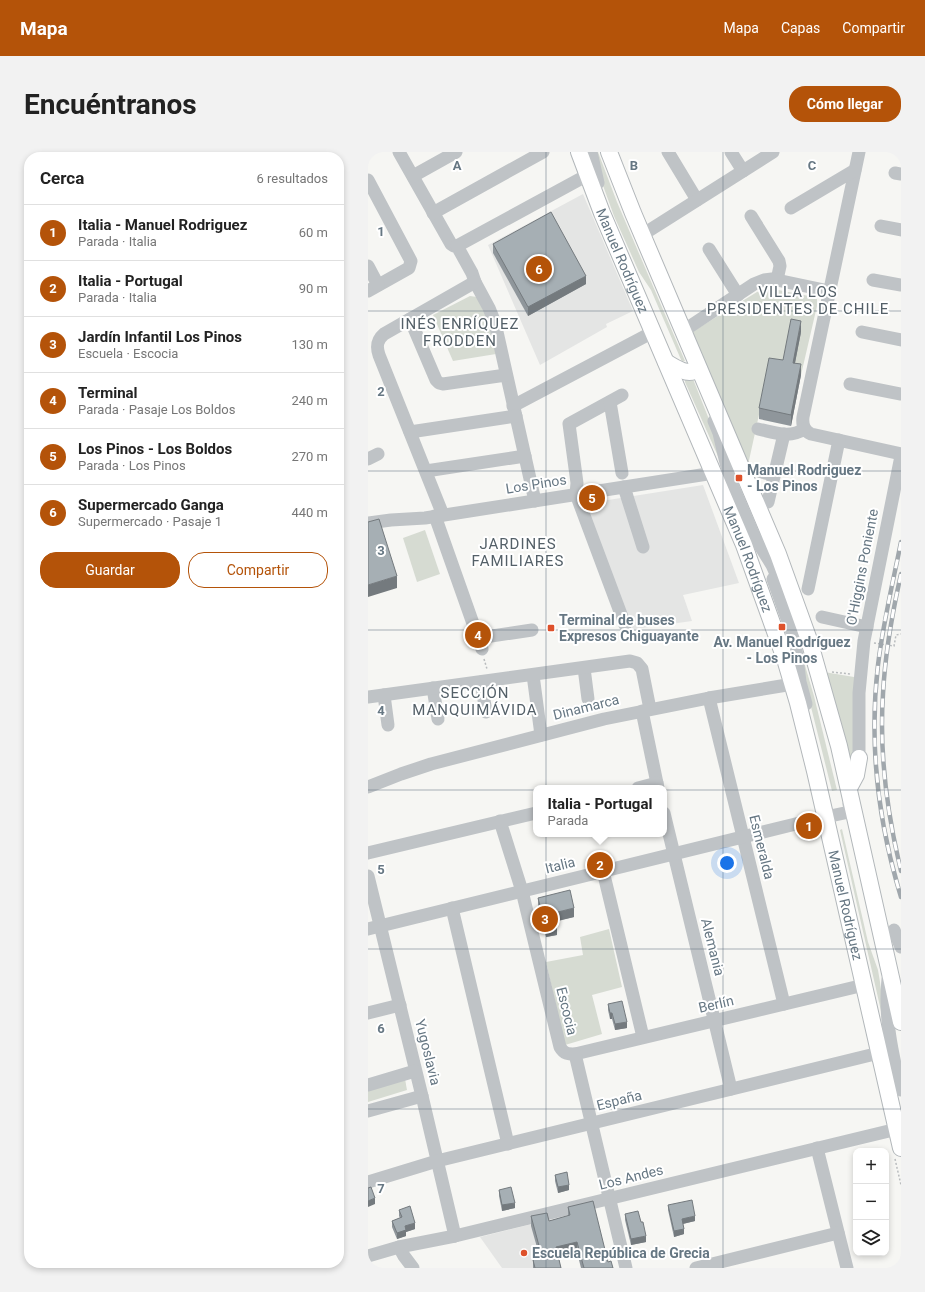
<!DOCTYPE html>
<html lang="es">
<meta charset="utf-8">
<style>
body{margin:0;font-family:Roboto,sans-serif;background:#f2f2f2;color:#222}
.controls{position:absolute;right:12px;bottom:12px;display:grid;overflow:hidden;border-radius:8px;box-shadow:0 2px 6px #0003}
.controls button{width:36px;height:36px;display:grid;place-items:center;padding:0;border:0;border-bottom:1px solid #e0e0e0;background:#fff;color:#222;font:20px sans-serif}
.you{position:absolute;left:359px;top:711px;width:14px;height:14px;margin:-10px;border:3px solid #fff;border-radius:50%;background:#1a73e8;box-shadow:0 0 0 6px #1a73e833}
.badge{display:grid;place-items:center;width:26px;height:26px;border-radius:50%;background:#b45309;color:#fff;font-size:13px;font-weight:700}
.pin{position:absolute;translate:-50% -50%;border:2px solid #fff;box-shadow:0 1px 4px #0006}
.popup{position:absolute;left:165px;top:633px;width:134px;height:52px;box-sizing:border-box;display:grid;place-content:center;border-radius:8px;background:#fff;filter:drop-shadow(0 1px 3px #0005);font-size:13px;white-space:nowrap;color:#767676}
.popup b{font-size:15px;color:#222}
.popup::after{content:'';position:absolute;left:50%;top:100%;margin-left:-8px;border:8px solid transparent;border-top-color:#fff}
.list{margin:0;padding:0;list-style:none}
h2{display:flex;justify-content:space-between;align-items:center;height:52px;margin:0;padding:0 16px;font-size:17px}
h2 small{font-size:13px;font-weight:400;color:#767676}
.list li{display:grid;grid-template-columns:26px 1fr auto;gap:12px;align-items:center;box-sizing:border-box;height:56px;padding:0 16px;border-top:1px solid #e0e0e0}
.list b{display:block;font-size:15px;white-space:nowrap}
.list p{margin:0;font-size:13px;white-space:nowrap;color:#767676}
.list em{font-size:13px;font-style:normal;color:#767676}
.actions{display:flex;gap:8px;padding:12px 16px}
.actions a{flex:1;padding:9px 0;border:1px solid #b45309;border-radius:16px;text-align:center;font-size:14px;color:#b45309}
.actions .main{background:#b45309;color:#fff}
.icon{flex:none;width:22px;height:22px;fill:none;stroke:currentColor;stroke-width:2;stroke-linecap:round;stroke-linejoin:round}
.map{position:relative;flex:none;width:533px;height:1116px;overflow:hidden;border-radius:16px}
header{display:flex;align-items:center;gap:24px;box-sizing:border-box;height:56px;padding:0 20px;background:#b45309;color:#fff}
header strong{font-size:19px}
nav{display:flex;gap:22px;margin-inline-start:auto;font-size:14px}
.intro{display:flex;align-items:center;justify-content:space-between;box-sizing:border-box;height:96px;padding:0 24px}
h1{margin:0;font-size:28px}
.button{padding:10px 18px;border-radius:16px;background:#b45309;color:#fff;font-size:14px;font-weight:700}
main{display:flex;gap:24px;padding:0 24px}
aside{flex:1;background:#fff;border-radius:16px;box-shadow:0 2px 6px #0003}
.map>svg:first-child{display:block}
.built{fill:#e4e5e4}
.green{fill:#d6dbd2}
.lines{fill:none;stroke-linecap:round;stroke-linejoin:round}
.major-casing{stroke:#b2b7ba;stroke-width:18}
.path{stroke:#b9bcbe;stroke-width:1.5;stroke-dasharray:2 2;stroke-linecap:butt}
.minor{stroke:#bfc3c6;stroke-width:13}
.major{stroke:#fff;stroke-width:16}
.rail-casing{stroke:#a0a7ac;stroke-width:4.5}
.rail{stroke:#fff;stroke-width:3;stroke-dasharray:9;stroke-linecap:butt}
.wall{fill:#8f969b}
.shaded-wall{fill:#747a7e}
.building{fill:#a6afb4;stroke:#747a7e}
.grid{fill:none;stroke:#667783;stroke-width:1;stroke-opacity:0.55}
.poi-dot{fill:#de512b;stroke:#fff;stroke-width:1.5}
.labels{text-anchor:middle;stroke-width:4;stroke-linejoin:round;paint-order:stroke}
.street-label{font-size:14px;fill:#667783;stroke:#fff}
.poi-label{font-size:14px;font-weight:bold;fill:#667783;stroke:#fff;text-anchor:start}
.neighbourhood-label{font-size:15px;letter-spacing:1px;fill:#546068;stroke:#fff}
.grid-label{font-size:13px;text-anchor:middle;font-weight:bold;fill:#667783;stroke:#fff;stroke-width:4;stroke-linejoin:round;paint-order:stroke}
</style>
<header>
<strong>Mapa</strong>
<nav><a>Mapa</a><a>Capas</a><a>Compartir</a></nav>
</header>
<div class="intro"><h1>Encuéntranos</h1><a class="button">Cómo llegar</a></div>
<main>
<aside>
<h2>Cerca<small>6 resultados</small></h2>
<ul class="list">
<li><span class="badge">1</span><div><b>Italia - Manuel Rodriguez</b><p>Parada · Italia</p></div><em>60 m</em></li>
<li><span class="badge">2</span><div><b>Italia - Portugal</b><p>Parada · Italia</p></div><em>90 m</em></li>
<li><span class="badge">3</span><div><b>Jardín Infantil Los Pinos</b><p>Escuela · Escocia</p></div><em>130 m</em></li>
<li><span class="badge">4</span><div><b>Terminal</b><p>Parada · Pasaje Los Boldos</p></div><em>240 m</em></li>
<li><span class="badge">5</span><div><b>Los Pinos - Los Boldos</b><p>Parada · Los Pinos</p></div><em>270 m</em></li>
<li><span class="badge">6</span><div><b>Supermercado Ganga</b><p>Supermercado · Pasaje 1</p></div><em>440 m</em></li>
</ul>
<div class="actions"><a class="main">Guardar</a><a>Compartir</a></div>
</aside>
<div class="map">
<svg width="533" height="1116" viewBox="0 0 533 1116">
<rect width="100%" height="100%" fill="#f6f6f3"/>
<g class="built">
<polygon points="215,42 265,159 238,172 239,175 172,213 120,93"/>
<polygon points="335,333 371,431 315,443 324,469 260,478 215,352"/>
<polygon points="180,1068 192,1116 134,1116 112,1085"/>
</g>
<g class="green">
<polygon points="226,0 230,0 249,50 317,209 314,210 283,138 271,120 246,64 229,17"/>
<polygon points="400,136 446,145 449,147 449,154 433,223 401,217 380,313 324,180 389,140"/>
<polygon points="102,144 109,145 121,170 128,202 85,209 65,163"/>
<polygon points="319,227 325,227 346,280 353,311 317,230 317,228"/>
<polygon points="57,378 72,422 49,430 35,386"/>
<polygon points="433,500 446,544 469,638 464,639 438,535"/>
<polygon points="456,520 486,525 488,609 485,624"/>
<polygon points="474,677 500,790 510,818 512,830 518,881 472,678"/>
<polygon points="241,777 254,835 224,843 234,882 197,893 178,810 215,803 212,785"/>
<polygon points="37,927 39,938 0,950 0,938"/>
</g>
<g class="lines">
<defs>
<g id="major">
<path id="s1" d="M211,0L234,61L376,393L417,507L430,551L447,619L533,996"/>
<polyline points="241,0 265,61 410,402 441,488 471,594 533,870"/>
<path d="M298,210C309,217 320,224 331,217"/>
<polyline points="481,636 488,623 491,606"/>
</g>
</defs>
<use href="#major" class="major-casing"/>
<g class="path">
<polyline points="506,491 526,494 528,483 533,482"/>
<polyline points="116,507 119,517"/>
<polyline points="464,520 482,522"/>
<polyline points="527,1007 533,1033"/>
</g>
<g class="minor">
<polyline points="31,0 83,92 86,94 89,94 104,121 107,130 121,156 127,171 167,349"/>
<polyline points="223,0 230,31"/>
<polyline points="300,0 329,48"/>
<polyline points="363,0 375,19"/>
<path d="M491,0L435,265C434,273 436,279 443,282L533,302"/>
<polyline points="527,21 533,22"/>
<polyline points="45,24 88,0"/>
<polyline points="0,28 43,109 41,116 0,139"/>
<polyline points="423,56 487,18"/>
<polyline points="65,61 175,0"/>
<polyline points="383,64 411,109 412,114 409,128"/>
<polyline points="513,74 533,78"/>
<polyline points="274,83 405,0"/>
<polyline points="89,94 214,26 219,20"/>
<polyline points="341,97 370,143"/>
<polyline points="0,114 10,133"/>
<polyline points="505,128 533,133"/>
<polyline points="42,167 68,228 71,231 75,232 138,223"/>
<polyline points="315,179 386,132 396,128 404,127 461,139"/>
<polyline points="494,180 533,188"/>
<polyline points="482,232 533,242"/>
<polyline points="254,243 201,272 209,331 208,342 257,473"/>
<polyline points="242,250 254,321"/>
<polyline points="145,254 285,180"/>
<polyline points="346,269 351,281 362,328 386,384 404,413 414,435"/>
<path d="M390,277C405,280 422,287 436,277"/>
<polyline points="42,280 148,264"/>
<polyline points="0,307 10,302"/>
<polyline points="58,319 157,304"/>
<polyline points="393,320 406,323"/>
<polyline points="256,335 275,395"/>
<polyline points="400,350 416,282"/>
<path d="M75,363L11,203C8,194 9,188 16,182L107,130"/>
<polyline points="67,364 114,497"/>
<polyline points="0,371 23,368 57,366 346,321"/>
<polyline points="405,427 427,489 432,530 438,552"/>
<polyline points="440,437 471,288"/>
<polyline points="454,465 499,475"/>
<polyline points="110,486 164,478"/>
<polyline points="216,516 220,547"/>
<polyline points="165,523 173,583"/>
<polyline points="113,530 118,560"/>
<polyline points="65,536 70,567"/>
<polyline points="16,543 20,573"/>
<polyline points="0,545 262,509 269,511 274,517 282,557"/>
<polyline points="341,546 416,852"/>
<polyline points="274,559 290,636"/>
<polyline points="491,606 491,541 496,489 533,304"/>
<polyline points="0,635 33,622 63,612 236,567 341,546 425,532"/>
<polyline points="270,636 289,631"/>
<polyline points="296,661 363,937"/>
<path d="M132,669L154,739L192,895C196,902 200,902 207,902L496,833"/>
<polyline points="0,701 168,661"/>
<polyline points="235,719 275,885"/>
<polyline points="0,724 54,944 87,1084"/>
<polyline points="84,756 140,992"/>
<polyline points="0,777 448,667 486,659 481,652"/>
<polyline points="526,778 533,795"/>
<path d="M520,827C516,865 524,901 533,938"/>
<polyline points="0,861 32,853"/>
<polyline points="207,902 258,1116"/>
<polyline points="0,933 47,919"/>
<polyline points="0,959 54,944"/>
<polyline points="449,996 479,1116"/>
<polyline points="0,1030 69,1009 511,901"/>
<polyline points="31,1095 36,1104 45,1116"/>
<polyline points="0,1104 31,1095 87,1084 533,976"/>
<polyline points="328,1116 470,1081"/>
</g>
<use href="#major" class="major"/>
<defs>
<g id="rail">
<path d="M533,390C525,430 515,471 510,513C501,590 510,670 533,745"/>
<path d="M533,422C524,462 517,502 515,542C511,602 519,661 533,719"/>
</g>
</defs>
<use href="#rail" class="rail-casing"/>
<use href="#rail" class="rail"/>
</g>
<g class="wall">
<polygon points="125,92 218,132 160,164 125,101"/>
<polygon points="433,180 427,211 433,223 423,274 391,267 391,256 415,208"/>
<polygon points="170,746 206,765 188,769 189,783 178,785 170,755"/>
<polygon points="240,852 259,876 247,878 244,867 242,867 240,858"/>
<polygon points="187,1023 201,1038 190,1041 187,1029"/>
<polygon points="131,1038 147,1056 134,1059 131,1044"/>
<polygon points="300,1053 327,1069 315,1072 316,1082 306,1085 300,1058"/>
<polygon points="200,1055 240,1110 245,1116 213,1116 209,1100 190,1104 193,1116 165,1116 165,1108 172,1106 163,1074 163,1064 181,1069 200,1064"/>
<polygon points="31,1058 47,1077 38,1080 38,1084 29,1087 24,1075 24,1069 32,1066 31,1064"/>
<polygon points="257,1062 278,1090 263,1093 257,1068"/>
</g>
<g class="shaded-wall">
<polygon points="218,124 218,132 160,164 160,155"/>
<polygon points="433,169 433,180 425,221 425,211"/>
<polygon points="433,212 433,223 423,274 423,263"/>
<polygon points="29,424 29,436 0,445 0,433"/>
<polygon points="206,756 206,765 186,770 186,761"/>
<polygon points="189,774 189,783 178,785 178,777"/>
<rect x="242" y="861" width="2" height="6"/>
<polygon points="259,870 259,876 247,878 247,872"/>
<polygon points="201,1033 201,1038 190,1041 190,1035"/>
<polygon points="7,1046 7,1052 0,1055 0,1049"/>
<polygon points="147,1051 147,1056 134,1059 134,1053"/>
<polygon points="327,1064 327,1069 314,1072 314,1067"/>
<polygon points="47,1071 47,1077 38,1080 38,1084 29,1087 29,1081 37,1074"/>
<polygon points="316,1077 316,1082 306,1085 306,1079"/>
<polygon points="278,1084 278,1090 263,1093 263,1087"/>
<polygon points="209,1090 209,1100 188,1105 188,1095"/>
</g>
<g class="building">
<polygon points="183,60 218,124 160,155 125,92"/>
<polygon points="423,167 433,169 425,211 433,212 423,263 391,256 401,206 415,208"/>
<polygon points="11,367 29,424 0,433 0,370"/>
<polygon points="202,738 206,756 186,761 189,774 178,777 170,746"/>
<polygon points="254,849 259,870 247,872 244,861 242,861 240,852"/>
<polygon points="199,1020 201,1033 190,1035 187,1023"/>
<polygon points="3,1035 7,1046 0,1049 0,1036"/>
<polygon points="143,1035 147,1051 134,1053 131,1038"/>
<polygon points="324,1048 327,1064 314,1067 316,1077 306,1079 300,1053"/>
<polygon points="225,1049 240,1110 243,1109 245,1116 216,1116 209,1090 188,1095 193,1116 167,1116 165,1108 174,1105 163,1064 179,1061 181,1069 202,1063 200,1055"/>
<polygon points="42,1054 47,1071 37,1074 38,1078 29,1081 24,1069 34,1065 31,1058"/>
<polygon points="270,1059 273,1070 275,1070 278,1084 263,1087 257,1062"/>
</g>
<path class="grid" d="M178,0V1116M355,0V1116M0,159H533M0,319H533M0,478H533M0,638H533M0,797H533M0,957H533"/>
<g class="poi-dot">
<rect x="367" y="322" width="8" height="8" rx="2"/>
<rect x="410" y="471" width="8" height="8" rx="2"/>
<rect x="179" y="472" width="8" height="8" rx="2"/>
<circle cx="156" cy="1101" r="4"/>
</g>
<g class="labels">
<g class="street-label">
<text dy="5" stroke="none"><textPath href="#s1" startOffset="117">Manuel Rodríguez</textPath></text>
<text transform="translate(168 332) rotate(-9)" y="5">Los Pinos</text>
<text dy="5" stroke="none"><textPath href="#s1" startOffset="441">Manuel Rodríguez</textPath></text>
<text transform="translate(494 415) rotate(-79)" y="5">O'Higgins Poniente</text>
<text transform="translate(218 555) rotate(-14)" y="5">Dinamarca</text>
<text transform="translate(394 695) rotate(76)" y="5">Esmeralda</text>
<text transform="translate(192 713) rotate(-14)" y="5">Italia</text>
<text dy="5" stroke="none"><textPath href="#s1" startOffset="801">Manuel Rodríguez</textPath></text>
<text transform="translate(345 795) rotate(76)" y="5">Alemania</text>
<text transform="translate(348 852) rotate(-13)" y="5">Berlín</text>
<text transform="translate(199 859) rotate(76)" y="5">Escocia</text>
<text transform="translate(60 900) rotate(76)" y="5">Yugoslavia</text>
<text transform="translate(251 948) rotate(-14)" y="5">España</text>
<text transform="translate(263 1025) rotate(-14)" y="5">Los Andes</text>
</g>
<g class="poi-label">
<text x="379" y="323">Manuel Rodriguez<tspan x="379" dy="16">- Los Pinos</tspan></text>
<text x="191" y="473">Terminal de buses<tspan x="191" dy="16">Expresos Chiguayante</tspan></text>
<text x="414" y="495" text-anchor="middle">Av. Manuel Rodríguez<tspan x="414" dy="16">- Los Pinos</tspan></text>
<text x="164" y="1106">Escuela República de Grecia</text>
</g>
<g class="neighbourhood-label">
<text x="430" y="145">VILLA LOS<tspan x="430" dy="17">PRESIDENTES DE CHILE</tspan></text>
<text x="92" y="177">INÉS ENRÍQUEZ<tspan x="92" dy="17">FRODDEN</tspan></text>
<text x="150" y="397">JARDINES<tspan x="150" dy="17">FAMILIARES</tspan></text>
<text x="107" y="546">SECCIÓN<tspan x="107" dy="17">MANQUIMÁVIDA</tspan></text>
</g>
</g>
<g class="grid-label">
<text x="89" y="18">A</text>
<text x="266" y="18">B</text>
<text x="444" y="18">C</text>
<text x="13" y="84">1</text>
<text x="13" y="244">2</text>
<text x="13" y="403">3</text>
<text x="13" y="563">4</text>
<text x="13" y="722">5</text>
<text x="13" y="881">6</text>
<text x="13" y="1041">7</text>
</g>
</svg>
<div class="controls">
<button>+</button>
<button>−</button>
<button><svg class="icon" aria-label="layers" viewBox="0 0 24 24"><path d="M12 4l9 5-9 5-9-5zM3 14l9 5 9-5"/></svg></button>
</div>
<div class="you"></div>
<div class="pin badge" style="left:441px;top:674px">1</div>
<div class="pin badge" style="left:232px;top:713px">2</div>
<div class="popup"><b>Italia - Portugal</b>Parada</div>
<div class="pin badge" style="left:177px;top:767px">3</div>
<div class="pin badge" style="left:110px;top:483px">4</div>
<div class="pin badge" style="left:224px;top:346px">5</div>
<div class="pin badge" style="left:171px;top:117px">6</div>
</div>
</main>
